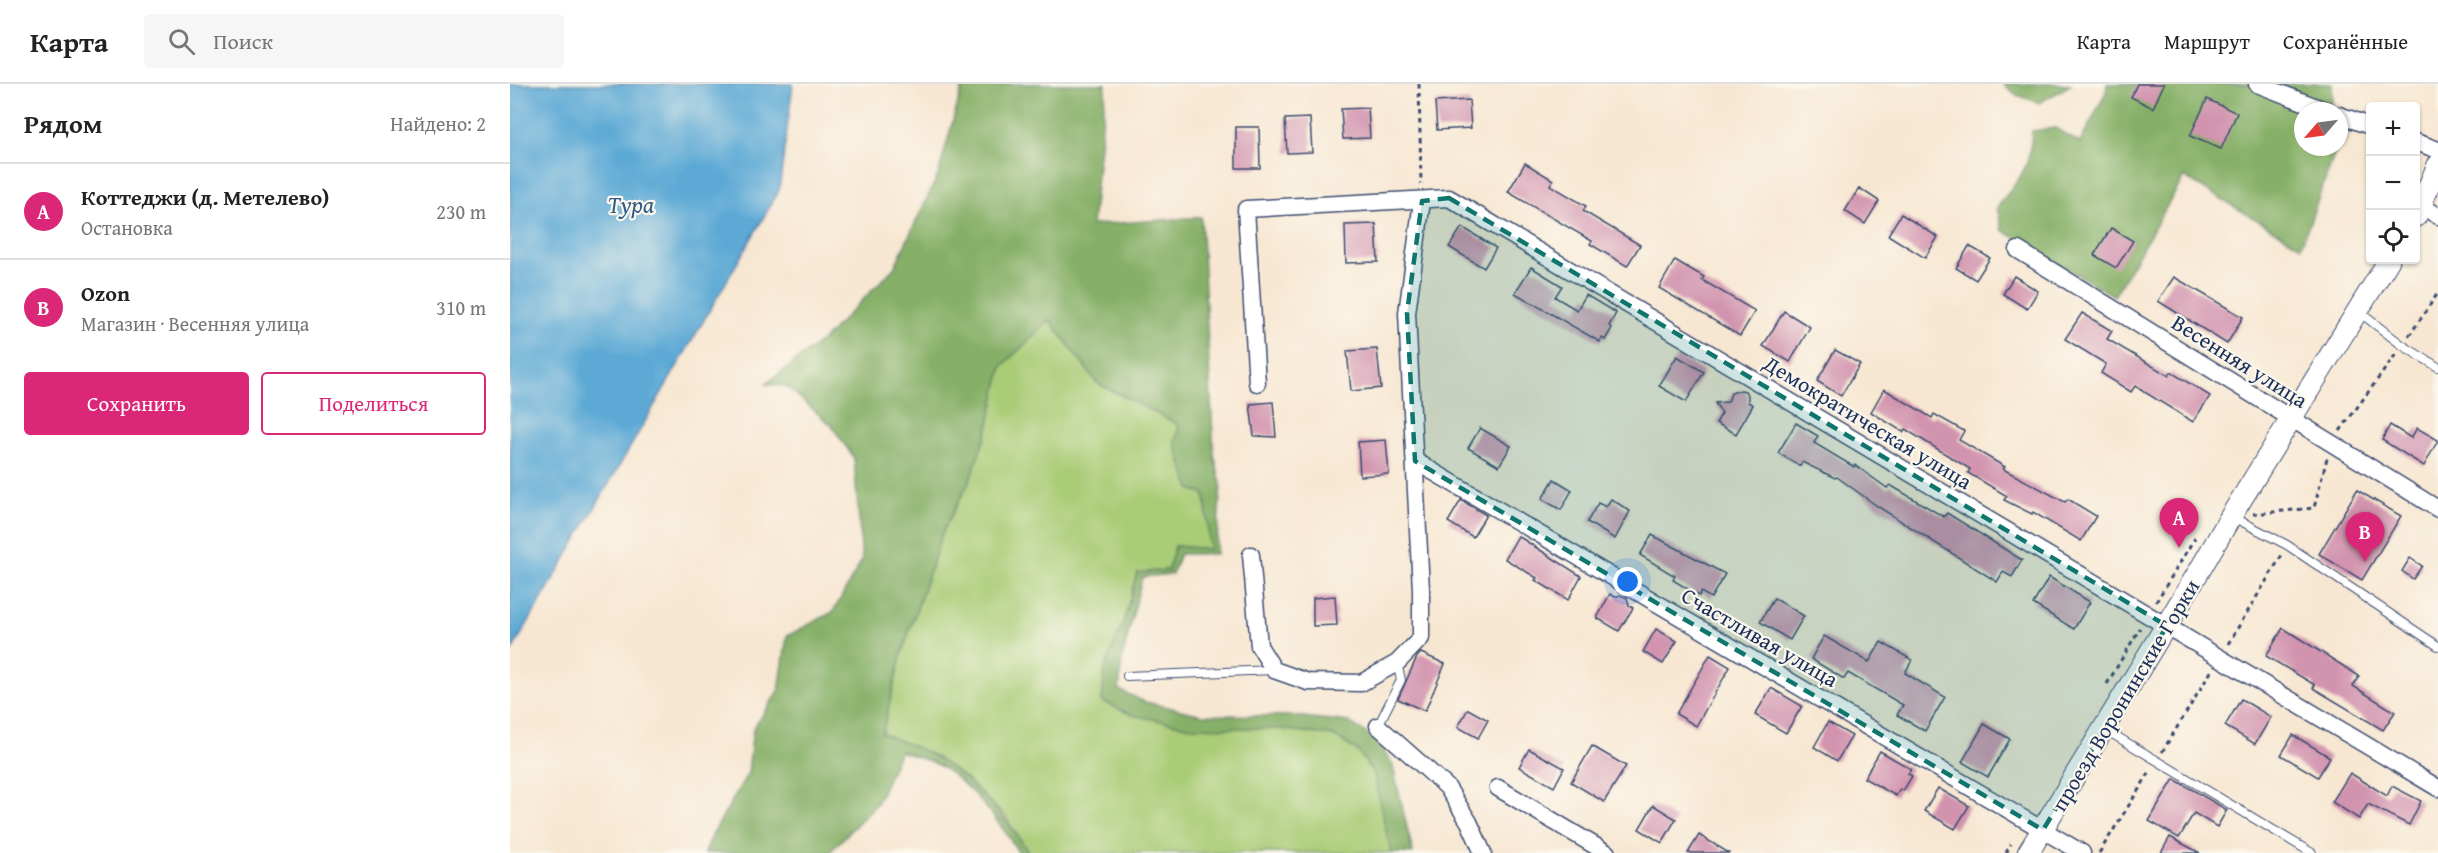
<!DOCTYPE html>
<html lang="ru">
<meta charset="utf-8">
<style>
body{margin:0;font-family:"Gentium Book Plus",serif;background:#f6f6f6;color:#222}
.controls{position:absolute;right:18px;top:18px;display:grid;overflow:hidden;border-radius:6px;box-shadow:0 2px 4px #0004}
.controls button{width:54px;height:54px;display:grid;place-items:center;padding:0;border:0;border-bottom:2px solid #e0e0e0;background:#fff;color:#222;font:30px sans-serif}
.compass{position:absolute;left:1784px;top:18px;width:54px;height:54px;border-radius:50%;background:#fff;box-shadow:0 2px 4px #0004;rotate:242deg}
.you{position:absolute;left:1118px;top:498px;width:21px;height:21px;margin:-15px;border:4px solid #fff;border-radius:50%;background:#1a73e8;box-shadow:0 0 0 9px #1a73e833}
.badge{display:grid;place-items:center;width:39px;height:39px;border-radius:50%;background:#db2777;color:#fff;font-size:20px;font-weight:700}
.pin{position:absolute;translate:-50% -50px;filter:drop-shadow(0 2px 3px #0008)}
.pin::after{content:'';position:absolute;top:32px;width:21px;height:18px;background:inherit;clip-path:polygon(0 0,100% 0,50% 100%)}
.list{margin:0;padding:0;list-style:none}
h2{display:flex;justify-content:space-between;align-items:center;height:78px;margin:0;padding:0 24px;font-size:26px}
h2 small{font-size:20px;font-weight:400;color:#767676}
.list li{display:grid;grid-template-columns:39px 1fr auto;gap:18px;align-items:center;box-sizing:border-box;height:96px;padding:0 24px;border-top:2px solid #e0e0e0}
.list b{display:block;font-size:22px;white-space:nowrap}
.list p{margin:0;font-size:20px;white-space:nowrap;color:#767676}
.list em{font-size:20px;font-style:normal;color:#767676}
.actions{display:flex;gap:12px;padding:18px 24px}
.actions a{flex:1;padding:14px 0;border:2px solid #db2777;border-radius:6px;text-align:center;font-size:21px;color:#db2777}
.actions .main{background:#db2777;color:#fff}
.icon{flex:none;width:33px;height:33px;fill:none;stroke:currentColor;stroke-width:2;stroke-linecap:round;stroke-linejoin:round}
.map{position:relative;flex:none;width:1928px;height:769px;overflow:hidden}
header{display:flex;align-items:center;gap:36px;box-sizing:border-box;height:84px;padding:0 30px;background:#fff;border-bottom:2px solid #e0e0e0}
header strong{font-size:28px}
nav{display:flex;gap:33px;margin-inline-start:auto;font-size:21px}
.search{width:420px;height:54px;background:#f6f6f6;display:flex;align-items:center;gap:15px;box-sizing:border-box;padding:0 21px;border-radius:6px;color:#767676;font-size:22px}
main{display:flex}
aside{flex:1;background:#fff}
.map>svg:first-child{display:block}
.green{fill:#a9cc76;stroke:#627e6a;stroke-width:1.5}
.forest{fill:#86b067;stroke:#507062;stroke-width:1.5}
.water{fill:#5ca9d5;stroke:#3c6c9a;stroke-width:1.5}
.building{fill:#d193ae}
.lines{fill:none;stroke-linecap:round;stroke-linejoin:round}
.service-casing{stroke:#3c4b6f;stroke-width:10}
.minor-casing{stroke:#3c4b6f;stroke-width:19}
.tertiary-casing{stroke:#3c4b6f;stroke-width:23}
.path{stroke:#3c4b6f;stroke-width:3;stroke-dasharray:4.5 4.5;stroke-linecap:butt}
.service{stroke:#fff;stroke-width:8}
.minor{stroke:#fff;stroke-width:16}
.tertiary{stroke:#fff;stroke-width:21}
.marked{fill:#0f766e;fill-opacity:0.2;stroke:#0f766e;stroke-width:4.5;stroke-dasharray:12 8;stroke-linejoin:round}
.labels{text-anchor:middle;stroke-width:4.5;stroke-linejoin:round;paint-order:stroke}
.street-label{font-size:22px;fill:#1b2f5e;stroke:#fbf7ec}
.water-label{font-size:24px;font-style:italic;fill:#325a88;stroke:#fbf7ec}
</style>
<header>
<strong>Карта</strong>
<div class="search"><svg class="icon" aria-label="search" viewBox="0 0 24 24"><circle cx="10" cy="10" r="6"/><path d="M15 15l6 6"/></svg>Поиск</div>
<nav><a>Карта</a><a>Маршрут</a><a>Сохранённые</a></nav>
</header>
<main>
<aside>
<h2>Рядом<small>Найдено: 2</small></h2>
<ul class="list">
<li><span class="badge">A</span><div><b>Коттеджи (д. Метелево)</b><p>Остановка</p></div><em>230 m</em></li>
<li><span class="badge">B</span><div><b>Ozon</b><p>Магазин · Весенняя улица</p></div><em>310 m</em></li>
</ul>
<div class="actions"><a class="main">Сохранить</a><a>Поделиться</a></div>
</aside>
<div class="map">
<svg width="1928" height="769" viewBox="0 0 1928 769">
<rect width="100%" height="100%" fill="#fbf7ec"/>
<filter id="ink" filterUnits="userSpaceOnUse"><feTurbulence type="fractalNoise" baseFrequency=".0167" numOctaves="2"/><feDisplacementMap in="SourceGraphic" scale="12" xChannelSelector="R" yChannelSelector="G"/><feConvolveMatrix kernelMatrix="1 2 1 2 8 2 1 2 1" color-interpolation-filters="sRGB"/></filter>
<filter id="wash" filterUnits="userSpaceOnUse"><feTurbulence type="fractalNoise" baseFrequency=".008" numOctaves="4" result="noise"/><feDisplacementMap in="SourceGraphic" scale="24" xChannelSelector="R" yChannelSelector="G"/><feGaussianBlur stdDeviation="1.35" result="paint"/><feColorMatrix in="noise" values="0 0 0 0 0 0 0 0 0 0 0 0 0 0 0 0 0 1.4 0 .05"/><feComposite in="paint" operator="in"/></filter>
<g filter="url(#wash)">
<rect width="100%" height="100%" fill="#f7e7d2"/>
<polygon class="green" points="540,236 587,299 670,341 680,405 695,410 700,465 665,462 658,486 627,489 592,617 824,652 848,667 864,691 881,769 519,769 494,731 456,696 372,649 391,572 433,447 459,398 477,348 492,282"/>
<g class="forest">
<path d="M453,0H596L582,141L691,133L704,371L711,400L706,470H670L662,490L632,493L612,575L609,606L635,618L693,631L783,632L839,638L863,654L882,679L903,769H881L864,691L848,667L824,652L770,645L682,643L622,631L592,617L595,583L615,534L627,489L658,486L665,462L700,465L695,410L680,405L665,359L669,341L587,299L540,236L492,282L477,348L459,398L433,447L391,572L372,649C390,658 413,664 430,676C468,701 494,732 519,769H509C489,737 463,702 430,682C418,675 403,672 390,667L367,719L319,769H195L201,753L238,689L243,645L269,607L277,552L323,528L352,476L344,374L321,341L276,302L256,300L314,255L384,184L428,91Z"/>
<polygon points="1493,0 1562,0 1529,19 1507,11"/>
<path d="M1597,0H1822V27H1793V63H1826V66L1791,162L1674,93L1604,212L1492,146L1487,123C1510,95 1520,85 1522,47L1545,44L1570,59L1596,8Z"/>
</g>
<polygon class="water" points="0,0 283,0 269,107 0,570"/>
<g id="blocks">
<g class="building">
<polygon points="1627,0 1654,0 1643,24 1621,13"/>
<polygon points="1697,15 1727,29 1711,65 1680,52"/>
<polygon points="959,16 961,44 927,46 925,18"/>
<polygon points="858,24 860,54 833,55 831,25"/>
<polygon points="800,34 802,68 777,69 775,35"/>
<polygon points="726,43 749,43 750,84 726,84"/>
<polygon points="1015,79 1043,96 1040,101 1076,122 1073,127 1130,161 1117,182 1080,160 1082,157 998,108"/>
<polygon points="1349,104 1369,117 1355,140 1335,127"/>
<polygon points="1391,130 1428,153 1415,174 1378,151"/>
<polygon points="866,140 868,178 836,179 835,141"/>
<polygon points="952,143 986,164 974,184 939,163"/>
<polygon points="1601,144 1623,157 1606,184 1584,171"/>
<polygon points="1459,162 1480,174 1466,196 1446,184"/>
<polygon points="1165,176 1194,193 1192,196 1245,227 1230,252 1149,204"/>
<polygon points="1021,183 1052,202 1045,213 1067,226 1076,211 1106,229 1099,242 1102,244 1095,256 1092,254 1090,258 1005,209"/>
<polygon points="1504,192 1528,207 1517,225 1493,210"/>
<polygon points="1664,193 1733,233 1717,260 1648,217"/>
<polygon points="1274,227 1300,243 1280,278 1253,262"/>
<polygon points="1572,229 1602,247 1597,255 1659,292 1661,288 1700,312 1683,338 1625,302 1621,308 1591,289 1596,280 1555,255"/>
<polygon points="867,265 871,304 841,307 837,267"/>
<polygon points="1325,266 1350,280 1331,312 1307,297"/>
<polygon points="1167,272 1194,288 1176,318 1149,302"/>
<polygon points="1374,305 1422,334 1424,330 1454,347 1449,356 1495,383 1493,385 1555,418 1558,415 1586,432 1571,457 1523,428 1522,430 1494,416 1497,412 1458,389 1460,385 1395,345 1393,348 1361,328"/>
<polygon points="1231,306 1235,307 1238,311 1238,318 1243,321 1226,350 1206,339 1212,329 1205,319 1218,318 1221,309"/>
<polygon points="763,318 766,353 744,352 740,320"/>
<polygon points="1286,339 1308,352 1304,359 1344,383 1345,381 1377,404 1380,401 1434,433 1437,429 1512,476 1502,493 1493,488 1487,498 1367,422 1327,393 1325,394 1292,378 1290,382 1268,369"/>
<polygon points="1880,341 1901,354 1907,344 1928,356 1914,382 1872,356"/>
<polygon points="970,344 1001,362 989,382 958,364"/>
<polygon points="876,356 879,390 850,392 848,358"/>
<polygon points="1044,395 1062,406 1051,426 1032,415"/>
<polygon points="1847,406 1891,432 1852,496 1809,470"/>
<polygon points="1101,415 1120,427 1105,455 1077,438 1088,419 1096,423"/>
<polygon points="951,416 976,431 963,453 938,438"/>
<polygon points="1142,451 1215,490 1201,514 1191,508 1189,512 1163,496 1165,492 1130,471"/>
<polygon points="1008,452 1071,492 1058,516 1025,496 1027,494 995,475"/>
<polygon points="1900,474 1912,482 1903,495 1892,487"/>
<polygon points="1539,493 1580,518 1564,545 1523,520"/>
<polygon points="1100,510 1105,513 1110,511 1117,514 1119,521 1123,524 1109,547 1087,534"/>
<polygon points="825,512 827,541 803,542 803,514"/>
<polygon points="1264,514 1294,532 1280,556 1250,538"/>
<polygon points="1773,544 1849,592 1843,602 1885,628 1873,646 1803,604 1805,601 1756,572"/>
<polygon points="1146,545 1167,557 1153,580 1133,568"/>
<polygon points="1314,552 1359,578 1371,558 1402,576 1395,589 1435,613 1415,647 1387,631 1393,621 1338,589 1334,595 1301,575"/>
<polygon points="911,569 935,580 915,627 888,615 907,573"/>
<polygon points="1200,571 1220,583 1186,642 1166,630"/>
<polygon points="1261,604 1292,622 1276,649 1245,631"/>
<polygon points="1731,615 1761,633 1745,660 1715,642"/>
<polygon points="958,625 978,636 968,654 948,643"/>
<polygon points="1318,638 1342,652 1327,677 1304,663"/>
<polygon points="1474,640 1500,655 1478,693 1452,678"/>
<polygon points="1783,651 1820,673 1808,693 1771,671"/>
<polygon points="1082,662 1116,682 1094,718 1061,698"/>
<polygon points="1019,665 1054,684 1044,703 1009,683"/>
<polygon points="1370,667 1401,685 1398,690 1402,692 1393,707 1390,705 1386,712 1354,694"/>
<polygon points="1840,689 1877,712 1882,702 1911,717 1899,741 1858,720 1849,735 1822,718"/>
<polygon points="1664,695 1717,726 1707,743 1684,729 1669,754 1639,737"/>
<polygon points="1428,704 1459,722 1445,745 1414,727"/>
<polygon points="1143,721 1166,735 1152,759 1129,745"/>
<polygon points="1189,751 1219,769 1178,769"/>
<polygon points="1660,753 1690,769 1651,769"/>
</g>
</g>
</g>
<g filter="url(#ink)">
<use href="#blocks" fill-opacity="0" stroke="#3c4b6f" stroke-width="1.5"/>
<g class="lines">
<defs>
<g id="service">
<polyline points="1848,227 1892,261 1928,283"/>
<polyline points="1721,432 1777,461 1928,562"/>
<polyline points="617,592 764,586"/>
<polyline points="868,642 891,596 887,579"/>
<polyline points="1594,645 1802,769"/>
</g>
<g id="minor">
<polyline points="1747,0 1817,27"/>
<polyline points="1829,31 1860,42"/>
<polyline points="1906,58 1928,66"/>
<polyline points="1912,122 1928,132"/>
<polyline points="1508,166 1928,425"/>
<polyline points="747,299 736,125 939,114 1928,704"/>
<polyline points="905,377 1572,769"/>
<polyline points="741,471 749,562 764,586 798,598 851,599 887,579 911,554 911,506 897,229 912,117"/>
<polyline points="868,642 937,703 959,738 973,769"/>
<polyline points="988,704 1097,769"/>
</g>
<g id="tertiary">
<polyline points="1906,132 1928,81"/>
<polyline points="1518,769 1691,484 1721,432 1879,176"/>
</g>
</defs>
<use href="#service" class="service-casing"/>
<use href="#minor" class="minor-casing"/>
<use href="#tertiary" class="tertiary-casing"/>
<g class="path">
<polyline points="909,0 911,100"/>
<polyline points="1899,252 1928,209"/>
<polyline points="1830,347 1886,270"/>
<polyline points="1743,430 1804,424 1817,374"/>
<polyline points="1646,518 1685,454"/>
<polyline points="1718,560 1772,471"/>
<polyline points="1597,600 1630,544"/>
<polyline points="1652,668 1702,586"/>
<polyline points="1496,769 1501,760"/>
<polyline points="1589,769 1641,686"/>
</g>
<use href="#service" class="service"/>
<use href="#minor" class="minor"/>
<use href="#tertiary" class="tertiary"/>
</g>
</g>
<path class="marked" d="M939,114L1657,542L1533,746L905,377L897,229L912,117Z"/>
<g class="labels">
<g class="street-label">
<text transform="translate(1730 277) rotate(32)" y="8">Весенняя улица</text>
<text transform="translate(1358 338) rotate(31)" y="8">Демократическая улица</text>
<text transform="translate(1250 553) rotate(30)" y="8">Счастливая улица</text>
<text transform="translate(1615 611) rotate(-59)" y="8">проезд Воронинские Горки</text>
</g>
<g class="water-label">
<text x="121" y="129">Тура</text>
</g>
</g>
</svg>
<div class="controls">
<button>+</button>
<button>−</button>
<button><svg class="icon" aria-label="locate" viewBox="0 0 24 24"><circle cx="12" cy="12" r="6"/><path d="M12 2v4M12 18v4M2 12h4M18 12h4"/></svg></button>
</div>
<svg class="compass" viewBox="-18 -18 36 36"><path d="M0-13l5 13h-10z" fill="#e53935"/><path d="M0 13l5-13h-10z" fill="#767676"/></svg>
<div class="you"></div>
<div class="pin badge" style="left:1669px;top:464px">A</div>
<div class="pin badge" style="left:1855px;top:478px">B</div>
</div>
</main>
